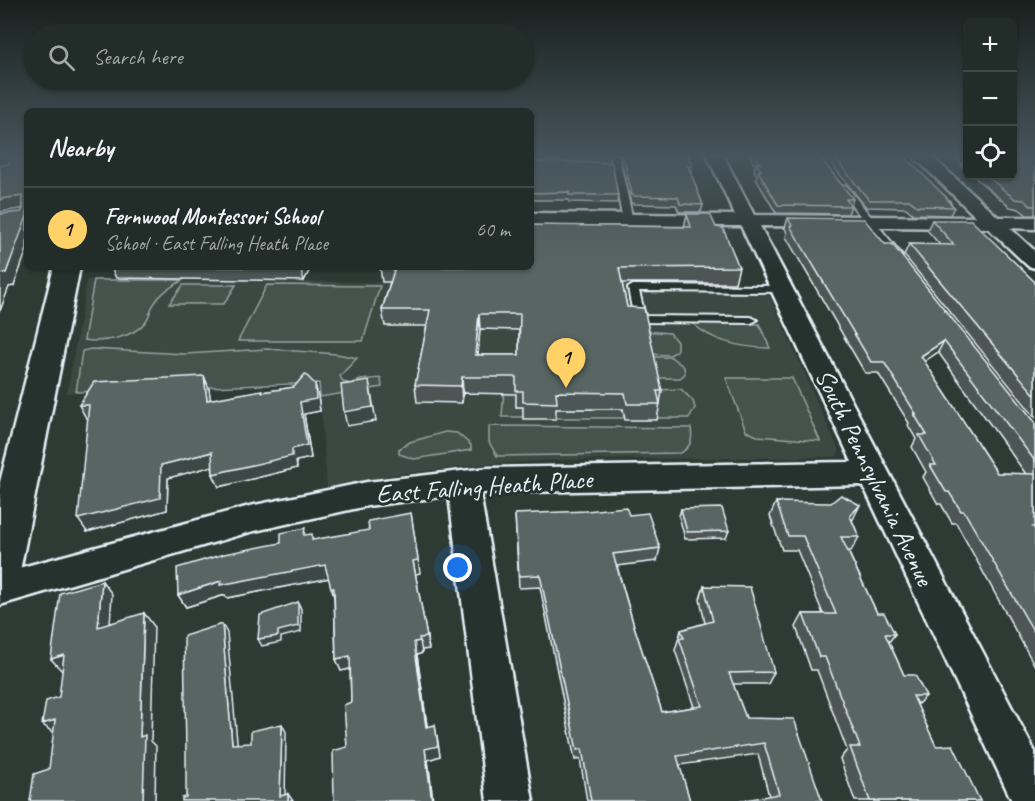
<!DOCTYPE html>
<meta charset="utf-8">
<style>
body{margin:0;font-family:Caveat,sans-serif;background:#2a3430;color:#f1f3f6}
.controls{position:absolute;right:18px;top:18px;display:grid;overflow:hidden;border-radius:9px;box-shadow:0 2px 4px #0004}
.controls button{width:54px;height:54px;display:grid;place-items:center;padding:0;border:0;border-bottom:2px solid #3f4845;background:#222c28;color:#f1f3f6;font:30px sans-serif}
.you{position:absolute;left:458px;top:568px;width:21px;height:21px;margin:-15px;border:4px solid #fff;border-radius:50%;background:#1a73e8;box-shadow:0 0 0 9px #1a73e833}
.badge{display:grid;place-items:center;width:39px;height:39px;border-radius:50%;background:#ffd166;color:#111;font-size:20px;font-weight:700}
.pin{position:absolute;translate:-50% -50px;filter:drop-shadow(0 2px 3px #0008)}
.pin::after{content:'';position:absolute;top:32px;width:21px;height:18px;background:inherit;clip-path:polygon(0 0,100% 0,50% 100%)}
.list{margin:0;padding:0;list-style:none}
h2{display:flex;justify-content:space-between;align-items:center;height:78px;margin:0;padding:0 24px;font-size:26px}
h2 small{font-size:20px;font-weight:400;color:#a2a7a8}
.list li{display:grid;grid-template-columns:39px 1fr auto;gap:18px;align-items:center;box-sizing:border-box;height:84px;padding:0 24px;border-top:2px solid #3f4845}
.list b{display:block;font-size:22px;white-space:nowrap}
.list p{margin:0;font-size:20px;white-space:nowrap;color:#a2a7a8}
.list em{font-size:20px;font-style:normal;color:#a2a7a8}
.icon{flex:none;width:33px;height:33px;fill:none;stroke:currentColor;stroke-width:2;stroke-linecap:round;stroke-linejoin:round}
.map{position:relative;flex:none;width:1035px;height:801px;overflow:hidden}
.search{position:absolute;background:#222c28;box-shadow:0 2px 4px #0004;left:24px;top:24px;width:510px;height:66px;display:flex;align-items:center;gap:15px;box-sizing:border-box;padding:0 21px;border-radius:33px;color:#a2a7a8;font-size:22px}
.panel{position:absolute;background:#222c28;box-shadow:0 2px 4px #0004;left:24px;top:108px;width:510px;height:162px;border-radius:9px}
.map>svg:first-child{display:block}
.built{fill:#3b4843}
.green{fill:#45524e;stroke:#96a2a3;stroke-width:1.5}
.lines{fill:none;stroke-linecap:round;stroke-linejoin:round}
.service-casing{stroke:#e8f1f8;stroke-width:4}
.minor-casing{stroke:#e8f1f8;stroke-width:5}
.secondary-casing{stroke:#e8f1f8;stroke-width:5}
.service{fill:#26332d;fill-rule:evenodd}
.minor{fill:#26332d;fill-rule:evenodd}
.secondary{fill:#26332d;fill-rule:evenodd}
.wall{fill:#4d5755;stroke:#e8f1f8;stroke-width:1.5;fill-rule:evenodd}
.shaded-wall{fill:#3e4745;stroke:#e8f1f8;stroke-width:1.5}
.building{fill:#596563;stroke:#e8f1f8;stroke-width:1.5;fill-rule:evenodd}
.labels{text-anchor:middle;stroke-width:6;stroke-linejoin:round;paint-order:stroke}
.street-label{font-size:26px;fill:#e8f1f8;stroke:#26332d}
</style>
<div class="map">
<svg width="1035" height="801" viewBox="0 0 1035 801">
<rect width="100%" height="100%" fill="#2e3b35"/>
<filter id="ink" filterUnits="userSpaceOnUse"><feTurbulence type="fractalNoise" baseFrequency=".0167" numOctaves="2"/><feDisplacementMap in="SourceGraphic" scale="12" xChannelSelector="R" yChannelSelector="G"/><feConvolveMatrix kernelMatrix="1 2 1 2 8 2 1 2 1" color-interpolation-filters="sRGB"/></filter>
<g filter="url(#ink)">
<polygon class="built" points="87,280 765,285 839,451 837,456 830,457 558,460 488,464 399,474 327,487 319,383 67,393"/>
<g class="green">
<path d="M94,280H183C171,287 161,292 154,304C150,309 150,316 146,321C134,338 103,343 84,340Z"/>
<polygon points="183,285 236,285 224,304 169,304"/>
<polygon points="267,285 380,286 363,341 238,341"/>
<path d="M692,323L759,324L770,348C742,348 713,342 692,323Z"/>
<polygon points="643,331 670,333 677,342 677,351 670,355 648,354"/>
<polygon points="91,349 185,354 268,349 337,354 357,358 340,376 343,382 351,384 360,380 381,378 382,387 320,397 319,383 76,392 82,351"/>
<polygon points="648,357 671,357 684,367 685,374 680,378 653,378"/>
<polygon points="726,378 792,378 820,441 757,436 746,431"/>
<polygon points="504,388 516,388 516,407 523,407 523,417 502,417"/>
<polygon points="681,389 693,401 695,408 689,418 656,418 655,390"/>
<polygon points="555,409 623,409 624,418 556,418"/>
<path d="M489,426L691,428C693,440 691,446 681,453L497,456L489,442Z"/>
<polygon points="445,432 457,433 471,445 471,450 414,459 399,454 399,449 410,442"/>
</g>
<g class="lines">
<defs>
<g id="service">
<polygon points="610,155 618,155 633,220 631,222 623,220"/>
<polygon points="840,186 846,186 902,255 902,259 894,259 840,190"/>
<polygon points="633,285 782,286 787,289 782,292 639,291 645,316 751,317 757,320 751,323 640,322 634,319 628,288"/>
</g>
<polygon id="minor" points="707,155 723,155 754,215 976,217 912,155 930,155 998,217 1035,217 1035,229 1010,228 1035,251 1035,268 1028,266 988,228 760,226 1035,752 1035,801 1012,801 863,485 480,493 533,801 487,801 449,496 367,506 250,532 0,605 0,573 250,506 367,482 488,468 852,462 741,226 531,225 531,213 735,215"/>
<polygon id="secondary" points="54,267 80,267 21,566 15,579 0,584 0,482"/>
</defs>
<use href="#service" class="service-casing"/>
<use href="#minor" class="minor-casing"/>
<use href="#secondary" class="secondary-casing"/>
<use href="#service" class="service"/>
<use href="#minor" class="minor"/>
<use href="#secondary" class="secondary"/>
</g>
<g class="wall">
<polygon points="531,155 610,155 609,162 531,161"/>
<polygon points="620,155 688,155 692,166 691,174 703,205 701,212 679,212 676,205 634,204 631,203"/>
<polygon points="749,155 818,155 853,199 848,214 776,213 756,179 757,175 754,171 755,166"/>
<polygon points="824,155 903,155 950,201 950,202 954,207 950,215 913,214 906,208 866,207"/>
<polygon points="951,155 968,155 968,171 961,166 962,164"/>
<polygon points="1031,155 1035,155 1035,215 1027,215 1019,209 1010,207 973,176 1012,176"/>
<polygon points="531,162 618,195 617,203 569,202 569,200 531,200"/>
<path d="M687,214L716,227L739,267L735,283H622L627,307L662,391L657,420H625L623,409H556V419H523V407H516V394L463,393L462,403L417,402L415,385L427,326H385L382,310L390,282H382L380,267H531L684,227ZM480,329L519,330V355H478Z"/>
<path d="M788,218L885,244L1035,422V666L956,523H952L941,504H938L923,477L926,472L912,447L916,439L908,425L909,423L878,373H865L786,237L787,233L785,228ZM938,352L1026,474L997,473L924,361Z"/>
<polygon points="932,220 1035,282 1035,417 904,255 909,244 940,245 927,230"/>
<polygon points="111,267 311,267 304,281 116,278"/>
<polygon points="204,376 209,389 210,400 315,384 318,396 320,411 304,414 311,458 296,461 297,468 219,487 213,474 212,466 168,478 167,510 87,532 88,418 86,418 79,405"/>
<polygon points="776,502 853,519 852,520 859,537 851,551 848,551 877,613 895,634 889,642 904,675 926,696 917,705 936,746 980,801 855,801 840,759 847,750 817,670 811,670 796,627 803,614 823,614 797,550 782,550 770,516"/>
<polygon points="681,509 729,531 726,538 685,539 679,516"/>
<polygon points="515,514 629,515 660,548 657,561 617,566 634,626 662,712 694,707 675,650 681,630 705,623 700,599 704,586 774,672 768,684 733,684 746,718 822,801 769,796 758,754 679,765 690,801 587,801 580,759 575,760 540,587 519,588"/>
<polygon points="307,535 314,540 420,573 415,574 429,649 422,650 422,653 417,655 427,727 437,736 440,756 428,760 433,801 334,801 347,747 351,702 350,669 341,671 336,659 334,597 329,578 227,598 225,595 186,607 178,595 281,543"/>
</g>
<g class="shaded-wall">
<polygon points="22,196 27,208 0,212 0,199"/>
<polygon points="27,216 27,249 14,286 9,287 0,311 0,275"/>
<polygon points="300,267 311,267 304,281"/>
<polygon points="479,314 480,329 476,371 475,355"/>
<polygon points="944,341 938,352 915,368 921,356"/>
<polygon points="204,376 209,389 212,413 207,400"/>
<polygon points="462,377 463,393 462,403 461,386"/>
<polygon points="369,381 376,421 347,426 344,412"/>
<polygon points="315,384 318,396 320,411 304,414 311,458 296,461 297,468 219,487 213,474 292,449 300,402"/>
<polygon points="212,452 217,465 168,478 167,510 87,532 78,519 161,465"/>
<polygon points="860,505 853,519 843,529 850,516"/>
<polygon points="411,513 420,573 415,574 429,649 413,561"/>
<polygon points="325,565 330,578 227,598 225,595 186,607 178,595 221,581"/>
<polygon points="102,581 112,594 109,640 98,627"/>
<polygon points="298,602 301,609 301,632 281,637 281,642 262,646 258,639 278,631"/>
<polygon points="144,613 154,626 151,741 156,746 155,801 143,801 140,737"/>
<polygon points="222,624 227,633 238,752 232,744"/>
<polygon points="420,641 422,653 417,655 429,738 426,727 414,642"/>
<polygon points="64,655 63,672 51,659"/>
<polygon points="350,656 354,668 341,671 336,659"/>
<polygon points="55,720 56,735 42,724"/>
<polygon points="282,724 286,732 285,801 280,796"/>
<polygon points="435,725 440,756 428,760 433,801 432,801 425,749"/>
<polygon points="288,794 293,801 288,801"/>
</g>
<g class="building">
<polygon points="12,155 27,155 27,216 6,273 0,274 0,275 0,214 21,212 23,209 22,196 0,199 0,165 8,164"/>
<polygon points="623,155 688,155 692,166 688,166 703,205 680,204 678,197 635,196 632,195"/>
<polygon points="755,155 818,155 853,199 846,199 851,206 778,205 758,171 761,171 756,163 760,163"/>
<polygon points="832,155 903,155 950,201 948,201 954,207 917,206 909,200 869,200"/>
<polygon points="1012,155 1031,155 1035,159 1035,206 1031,206 1024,200 1015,199 987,176 1012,176"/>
<polygon points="531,162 612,163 618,195 569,195 569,192 531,193"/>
<path d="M687,214H710L716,227L723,228L739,267L619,268L627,307L644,308L662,391H657L660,404H627L625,393L556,392L557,403L523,402V391H516V377H462L461,386L415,385L430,310H382L395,267H531V225L691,227ZM479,314H520L519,355H475Z"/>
<polygon points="788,218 864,219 885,244 892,244 1035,422 1035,461 944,341 921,356 997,473 1035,474 1035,527 1033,527 1035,529 1035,634 964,511 961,511 949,492 946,492 930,465 936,465 919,435 927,435 914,414 916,414 884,362 871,362 790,226 792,226"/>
<polygon points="932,220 971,220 1035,282 1035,395 909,244 954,245"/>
<polygon points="305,374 315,384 316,399 300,402 307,445 292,449 292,456 213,474 212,452 161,465 160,498 78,519 89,405 79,405 94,382 204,376 207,400 262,390 262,392 294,387"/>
<polygon points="369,381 373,407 344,412 341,385"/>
<polygon points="841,495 860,505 850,516 859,537 841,537 877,613 884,613 895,634 885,634 904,675 915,675 926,696 913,696 936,746 953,745 980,801 870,801 850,747 860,747 825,657 819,657 803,614 836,614 803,536 788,536 776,502 831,503"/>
<polygon points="626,507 629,515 648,513 660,548 613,554 634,626 662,712 702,706 679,638 684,638 681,630 713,621 704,586 750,587 774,672 729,673 746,718 794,719 822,801 740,801 779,794 764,743 677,756 690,801 591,801 582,749 577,750 540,575 519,576 515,514 586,511"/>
<polygon points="722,508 729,531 687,532 681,509"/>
<polygon points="411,513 418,560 413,561 427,637 419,638 420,641 414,642 426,727 435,725 438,746 425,749 432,801 334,801 333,751 347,747 344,705 351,702 350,656 336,659 334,588 331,588 325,565 220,585 221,581 178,595 177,568 224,554 281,543 281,533 305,528 304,535 312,534 312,540 369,530 368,521"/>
<polygon points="102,581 98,627 144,613 140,737 145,735 143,801 30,801 34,774 49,769 55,720 42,724 46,701 59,697 64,655 51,659 60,593"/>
<polygon points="298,602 298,626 278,631 278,636 258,639 260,615"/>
<polygon points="222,624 232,744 251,743 251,731 282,724 280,796 288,794 288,801 182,801 182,798 186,797 186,751 184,636"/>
</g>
</g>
<linearGradient id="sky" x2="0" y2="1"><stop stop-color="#19201d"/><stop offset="0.58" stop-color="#46555c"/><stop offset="1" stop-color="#46555c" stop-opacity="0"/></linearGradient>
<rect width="1035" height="268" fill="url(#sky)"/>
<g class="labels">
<g class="street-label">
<text transform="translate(875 477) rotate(64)" y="9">South Pennsylvania Avenue</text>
<text transform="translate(484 486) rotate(-4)" y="9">East Falling Heath Place</text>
</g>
</g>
</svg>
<div class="controls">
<button>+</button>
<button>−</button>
<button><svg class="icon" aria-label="locate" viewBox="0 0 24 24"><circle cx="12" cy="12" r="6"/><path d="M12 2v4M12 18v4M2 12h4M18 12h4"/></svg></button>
</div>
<div class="you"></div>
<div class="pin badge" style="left:566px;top:388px">1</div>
<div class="search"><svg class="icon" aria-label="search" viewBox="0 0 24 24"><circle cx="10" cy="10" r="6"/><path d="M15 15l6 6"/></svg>Search here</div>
<section class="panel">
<h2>Nearby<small></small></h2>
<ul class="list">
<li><span class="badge">1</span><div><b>Fernwood Montessori School</b><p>School · East Falling Heath Place</p></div><em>60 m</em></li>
</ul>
</section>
</div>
